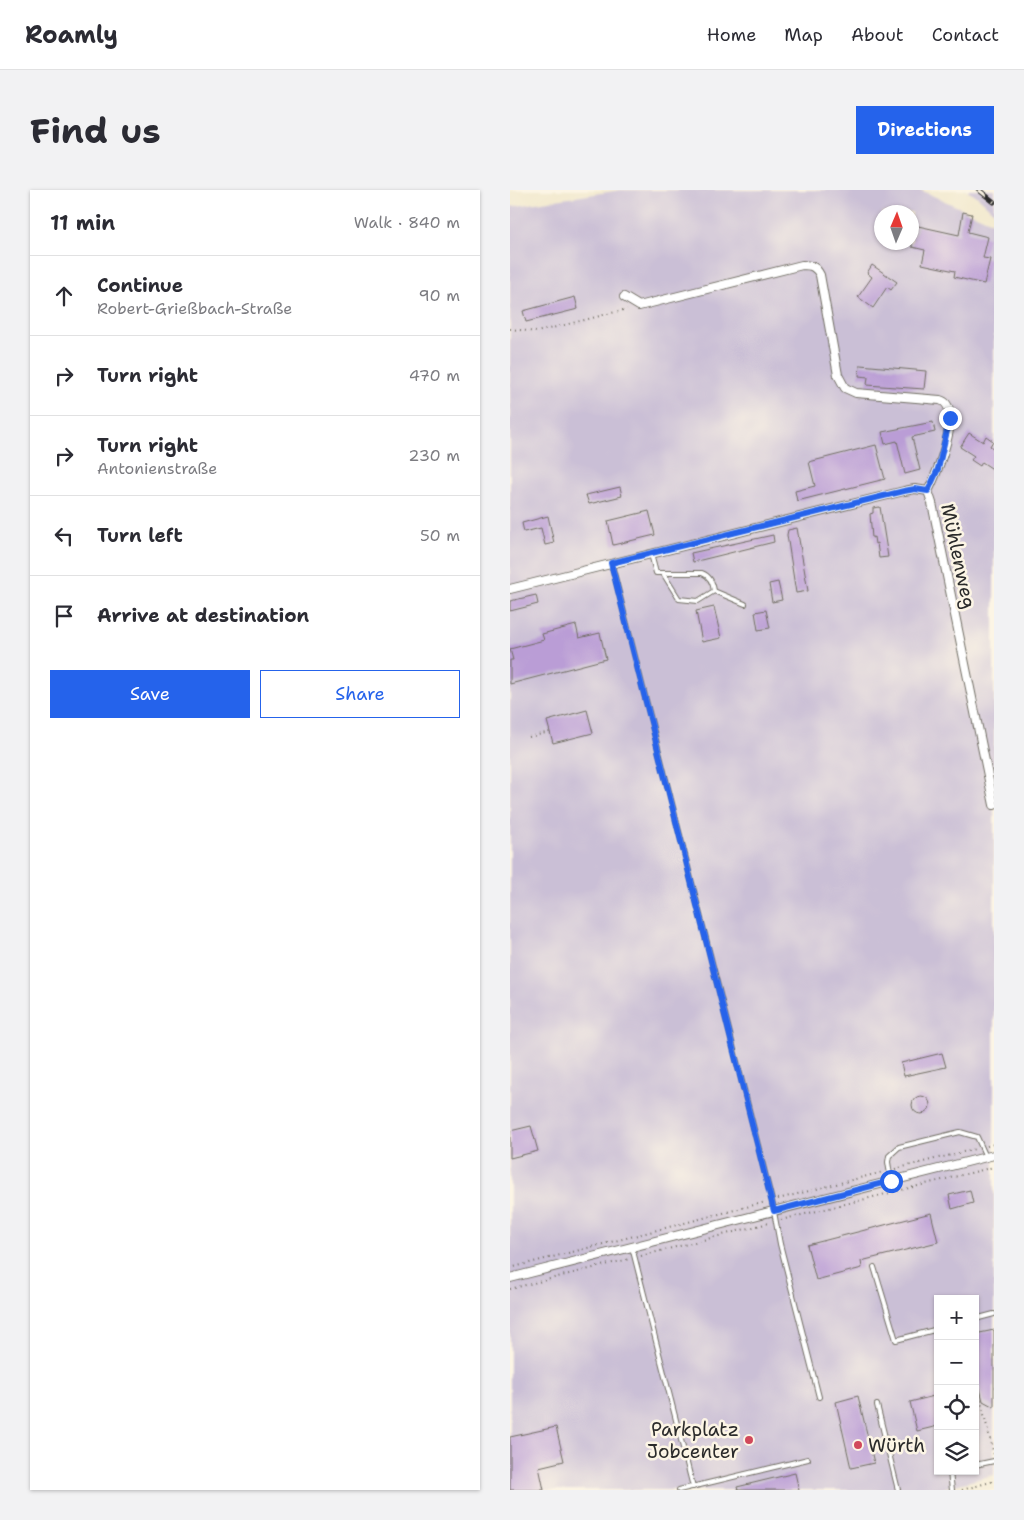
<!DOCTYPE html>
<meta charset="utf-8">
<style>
body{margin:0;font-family:"Shantell Sans",sans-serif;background:#f2f2f3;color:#2b2b33}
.controls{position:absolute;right:15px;bottom:15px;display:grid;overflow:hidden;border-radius:0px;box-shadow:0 1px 4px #0004}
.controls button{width:45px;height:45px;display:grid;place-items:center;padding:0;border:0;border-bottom:1px solid #e1e1e2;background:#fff;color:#2b2b33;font:25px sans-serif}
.compass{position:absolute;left:364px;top:15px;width:45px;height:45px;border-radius:50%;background:#fff;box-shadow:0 1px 4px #0004;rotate:2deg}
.stop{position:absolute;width:15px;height:15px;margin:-11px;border:4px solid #2563eb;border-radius:50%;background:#fff}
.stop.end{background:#2563eb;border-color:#fff;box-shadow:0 1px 5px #0008}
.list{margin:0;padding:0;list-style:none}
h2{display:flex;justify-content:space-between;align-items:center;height:65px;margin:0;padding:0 20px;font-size:21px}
h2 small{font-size:16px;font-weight:400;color:#7c7c81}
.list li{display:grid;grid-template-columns:32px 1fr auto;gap:15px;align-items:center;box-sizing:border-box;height:80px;padding:0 20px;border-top:1px solid #e1e1e2}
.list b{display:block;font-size:19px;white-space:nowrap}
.list p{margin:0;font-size:16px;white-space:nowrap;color:#7c7c81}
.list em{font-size:16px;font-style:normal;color:#7c7c81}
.actions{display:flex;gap:10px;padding:15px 20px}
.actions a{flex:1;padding:11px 0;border:1px solid #2563eb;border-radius:0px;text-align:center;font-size:18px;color:#2563eb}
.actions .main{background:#2563eb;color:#fff}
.icon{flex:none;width:28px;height:28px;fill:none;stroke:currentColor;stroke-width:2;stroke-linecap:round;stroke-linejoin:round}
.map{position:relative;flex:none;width:484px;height:1300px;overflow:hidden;border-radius:0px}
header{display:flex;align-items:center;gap:30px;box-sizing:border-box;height:70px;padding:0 25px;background:#fff;border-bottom:1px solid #e1e1e2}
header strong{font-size:24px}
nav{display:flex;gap:28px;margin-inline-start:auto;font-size:18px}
.intro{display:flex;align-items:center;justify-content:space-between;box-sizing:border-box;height:120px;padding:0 30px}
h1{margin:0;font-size:35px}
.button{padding:12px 22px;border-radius:0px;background:#2563eb;color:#fff;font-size:18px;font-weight:700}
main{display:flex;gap:30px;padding:0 30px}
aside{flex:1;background:#fff;border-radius:0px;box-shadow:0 1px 4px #0004}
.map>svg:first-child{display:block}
.industrial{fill:#cabfd6;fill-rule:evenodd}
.building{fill:#ba9dd6}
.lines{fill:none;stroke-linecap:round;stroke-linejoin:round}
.service-casing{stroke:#716e64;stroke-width:6}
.minor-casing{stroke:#716e64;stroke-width:10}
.path{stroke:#716e64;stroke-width:2;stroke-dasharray:1 4;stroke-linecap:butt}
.service{stroke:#fff;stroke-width:4}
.minor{stroke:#fff;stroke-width:8}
.rail-casing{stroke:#2b2b2b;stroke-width:5}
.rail{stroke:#fcf5e5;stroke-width:3;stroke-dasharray:9;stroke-linecap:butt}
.route{stroke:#2563eb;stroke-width:6}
.poi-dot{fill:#d1495b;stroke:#fcf5e5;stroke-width:2}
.labels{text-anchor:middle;stroke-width:5;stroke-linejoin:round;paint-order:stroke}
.street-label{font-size:19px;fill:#2b2b2b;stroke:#fcf5e5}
.poi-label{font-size:19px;fill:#2b2b2b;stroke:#fcf5e5;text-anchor:end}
</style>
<header>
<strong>Roamly</strong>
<nav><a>Home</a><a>Map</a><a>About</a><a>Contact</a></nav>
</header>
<div class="intro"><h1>Find us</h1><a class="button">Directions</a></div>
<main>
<aside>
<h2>11 min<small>Walk · 840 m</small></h2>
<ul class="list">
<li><svg class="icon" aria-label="ahead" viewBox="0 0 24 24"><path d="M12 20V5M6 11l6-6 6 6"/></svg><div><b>Continue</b><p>Robert-Grießbach-Straße</p></div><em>90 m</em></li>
<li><svg class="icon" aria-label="right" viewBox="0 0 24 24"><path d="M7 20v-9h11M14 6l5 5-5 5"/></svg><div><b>Turn right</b></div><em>470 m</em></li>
<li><svg class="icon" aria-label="right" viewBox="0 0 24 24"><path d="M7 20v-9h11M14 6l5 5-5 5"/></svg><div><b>Turn right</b><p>Antonienstraße</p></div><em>230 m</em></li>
<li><svg class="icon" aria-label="left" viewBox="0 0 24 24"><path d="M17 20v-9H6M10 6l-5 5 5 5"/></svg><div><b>Turn left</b></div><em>50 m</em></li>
<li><svg class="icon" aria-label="arrive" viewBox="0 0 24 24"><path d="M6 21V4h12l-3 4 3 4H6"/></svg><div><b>Arrive at destination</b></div></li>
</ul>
<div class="actions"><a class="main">Save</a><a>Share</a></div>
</aside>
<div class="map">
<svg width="484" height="1300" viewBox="0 0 484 1300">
<rect width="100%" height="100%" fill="#fcf5e5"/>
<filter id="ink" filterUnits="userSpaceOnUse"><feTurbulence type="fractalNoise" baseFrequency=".02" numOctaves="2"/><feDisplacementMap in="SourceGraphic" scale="10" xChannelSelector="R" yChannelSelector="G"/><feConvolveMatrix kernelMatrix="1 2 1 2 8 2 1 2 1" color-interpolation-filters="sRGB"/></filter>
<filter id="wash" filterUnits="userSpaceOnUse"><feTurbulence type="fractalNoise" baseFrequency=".0096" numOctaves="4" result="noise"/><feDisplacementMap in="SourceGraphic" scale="20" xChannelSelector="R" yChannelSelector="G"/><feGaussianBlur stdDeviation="1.12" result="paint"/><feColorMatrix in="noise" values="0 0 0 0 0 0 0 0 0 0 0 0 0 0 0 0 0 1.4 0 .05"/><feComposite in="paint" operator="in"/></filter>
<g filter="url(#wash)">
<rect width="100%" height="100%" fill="#f2e9ce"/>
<g class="industrial">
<path d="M111,0H410L484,33V1285L426,1300H0V17ZM372,22H402V52H372ZM428,1109H465V1281H428Z"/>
<polygon points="455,0 484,0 484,22 468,7"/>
</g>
<g id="blocks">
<g class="building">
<polygon points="453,22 462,24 458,42 478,47 473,68 480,69 474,94 444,87 445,81 412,74 415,60 402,57 402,46 405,47 408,36 449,45"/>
<polygon points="362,75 387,92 381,100 377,97 363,118 348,107 362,87 357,83"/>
<polygon points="65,107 68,119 16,132 13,121"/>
<polygon points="350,175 416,181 414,199 357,195 358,187 349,186"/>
<polygon points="423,232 425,242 402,247 410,280 395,284 387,251 375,254 372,242"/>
<polygon points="459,243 473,252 476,246 483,251 480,256 484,259 484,280 472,272 470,276 461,270 464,266 450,257"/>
<polygon points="366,255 375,289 287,311 285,301 305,296 299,272"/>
<polygon points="110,297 112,306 79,314 76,305"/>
<polygon points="370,317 378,367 369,368 367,353 365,354 364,347 362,348 360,324 363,323 363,318"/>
<polygon points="139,321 145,345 103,355 98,331"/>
<polygon points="38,326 44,353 35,355 31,338 14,342 12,333"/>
<polygon points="287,338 298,401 286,403 277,345 278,340"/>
<polygon points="263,345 264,352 183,372 181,363"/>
<polygon points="268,392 272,410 262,412 259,394"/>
<polygon points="26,405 28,414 0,421 0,411"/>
<polygon points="204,417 211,448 192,452 186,421"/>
<polygon points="256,420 260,438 248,440 245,422"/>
<polygon points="66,435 69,448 90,443 96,469 0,494 0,470 3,470 0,459 34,450 32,444"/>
<polygon points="77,520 83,543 43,553 37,531"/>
<polygon points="432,863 436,877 394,886 391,873"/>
<circle cx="411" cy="915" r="9"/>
<polygon points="21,936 28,961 0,968 0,941"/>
<polygon points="460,1000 463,1013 442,1019 439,1005"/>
<polygon points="421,1023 428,1052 351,1071 352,1078 306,1090 297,1055"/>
<polygon points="484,1140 484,1217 473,1211 469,1195 465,1196 465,1144"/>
<polygon points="428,1205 428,1236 407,1241 400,1212"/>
<polygon points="348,1206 364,1273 341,1278 326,1212"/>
<polygon points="46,1237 54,1271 29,1277 34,1300 0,1300 0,1247"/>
<polygon points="285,1283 289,1300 228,1300 227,1297"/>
</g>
</g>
</g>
<g filter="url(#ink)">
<use href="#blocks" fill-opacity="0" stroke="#716e64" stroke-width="1"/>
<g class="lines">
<defs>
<g id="service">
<path d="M141,364L146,383H192C200,386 203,393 204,401L188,411L169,409L154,385"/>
<polyline points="102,375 262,1011 270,1054 309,1207"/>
<polyline points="204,401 235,414"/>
<polyline points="381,991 378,972 379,966 389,957 450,942 467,947 476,967"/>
<polyline points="122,1057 183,1297"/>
<polyline points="364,1077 386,1150 428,1139"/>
<polyline points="465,1129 484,1124"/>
<polyline points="367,1215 388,1300"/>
<polyline points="465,1275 484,1271"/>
<polyline points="169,1300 298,1269"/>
<polyline points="442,1300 440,1282 444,1281"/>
</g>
<g id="minor">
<path d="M114,107L129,116L292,75C302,75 306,77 310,85L328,185L335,198L346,203L430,210C455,216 426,286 418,301"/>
<polyline points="418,301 422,313 484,615"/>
<polyline points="0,399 394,301 405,299 418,301"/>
<polyline points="0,1088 484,965"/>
</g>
</defs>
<use href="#service" class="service-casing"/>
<use href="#minor" class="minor-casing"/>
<g class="path">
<polyline points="0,139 27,142 117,119"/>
<polyline points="19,547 40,542"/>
<polyline points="477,956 484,954"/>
<polyline points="385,979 465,959"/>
<polyline points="268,1009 373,982"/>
<polyline points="271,1030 484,977"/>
<polyline points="131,1066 259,1033"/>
<polyline points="0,1078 256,1012"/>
<polyline points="0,1099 119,1069"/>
<polyline points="468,1200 484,1265"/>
<polyline points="452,1300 484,1291"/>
</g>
<use href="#service" class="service"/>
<use href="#minor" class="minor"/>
<defs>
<polyline id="rail" points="469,0 484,12"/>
</defs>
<use href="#rail" class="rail-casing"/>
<use href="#rail" class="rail"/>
</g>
</g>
<g class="lines" filter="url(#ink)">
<polyline class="route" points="381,991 264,1021 101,373 394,301 405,299 418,301 428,279 440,228"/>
</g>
<g class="poi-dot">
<circle cx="239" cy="1250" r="5"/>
<circle cx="348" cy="1255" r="5"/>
</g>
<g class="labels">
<g class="street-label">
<text transform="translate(449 366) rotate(78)" y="7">Mühlenweg</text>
</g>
<g class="poi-label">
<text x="229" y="1246">Parkplatz<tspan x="229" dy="22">Jobcenter</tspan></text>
<text x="358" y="1262" text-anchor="start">Würth</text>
</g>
</g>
</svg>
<div class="controls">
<button>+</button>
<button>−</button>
<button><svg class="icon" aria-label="locate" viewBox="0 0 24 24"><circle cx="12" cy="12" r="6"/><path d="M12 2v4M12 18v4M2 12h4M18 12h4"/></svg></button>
<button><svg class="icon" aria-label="layers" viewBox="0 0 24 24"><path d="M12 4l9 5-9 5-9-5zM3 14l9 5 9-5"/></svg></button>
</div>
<svg class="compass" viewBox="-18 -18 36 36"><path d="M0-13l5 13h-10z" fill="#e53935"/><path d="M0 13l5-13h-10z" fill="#7c7c81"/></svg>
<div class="stop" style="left:381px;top:991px"></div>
<div class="stop end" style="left:440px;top:228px"></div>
</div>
</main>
